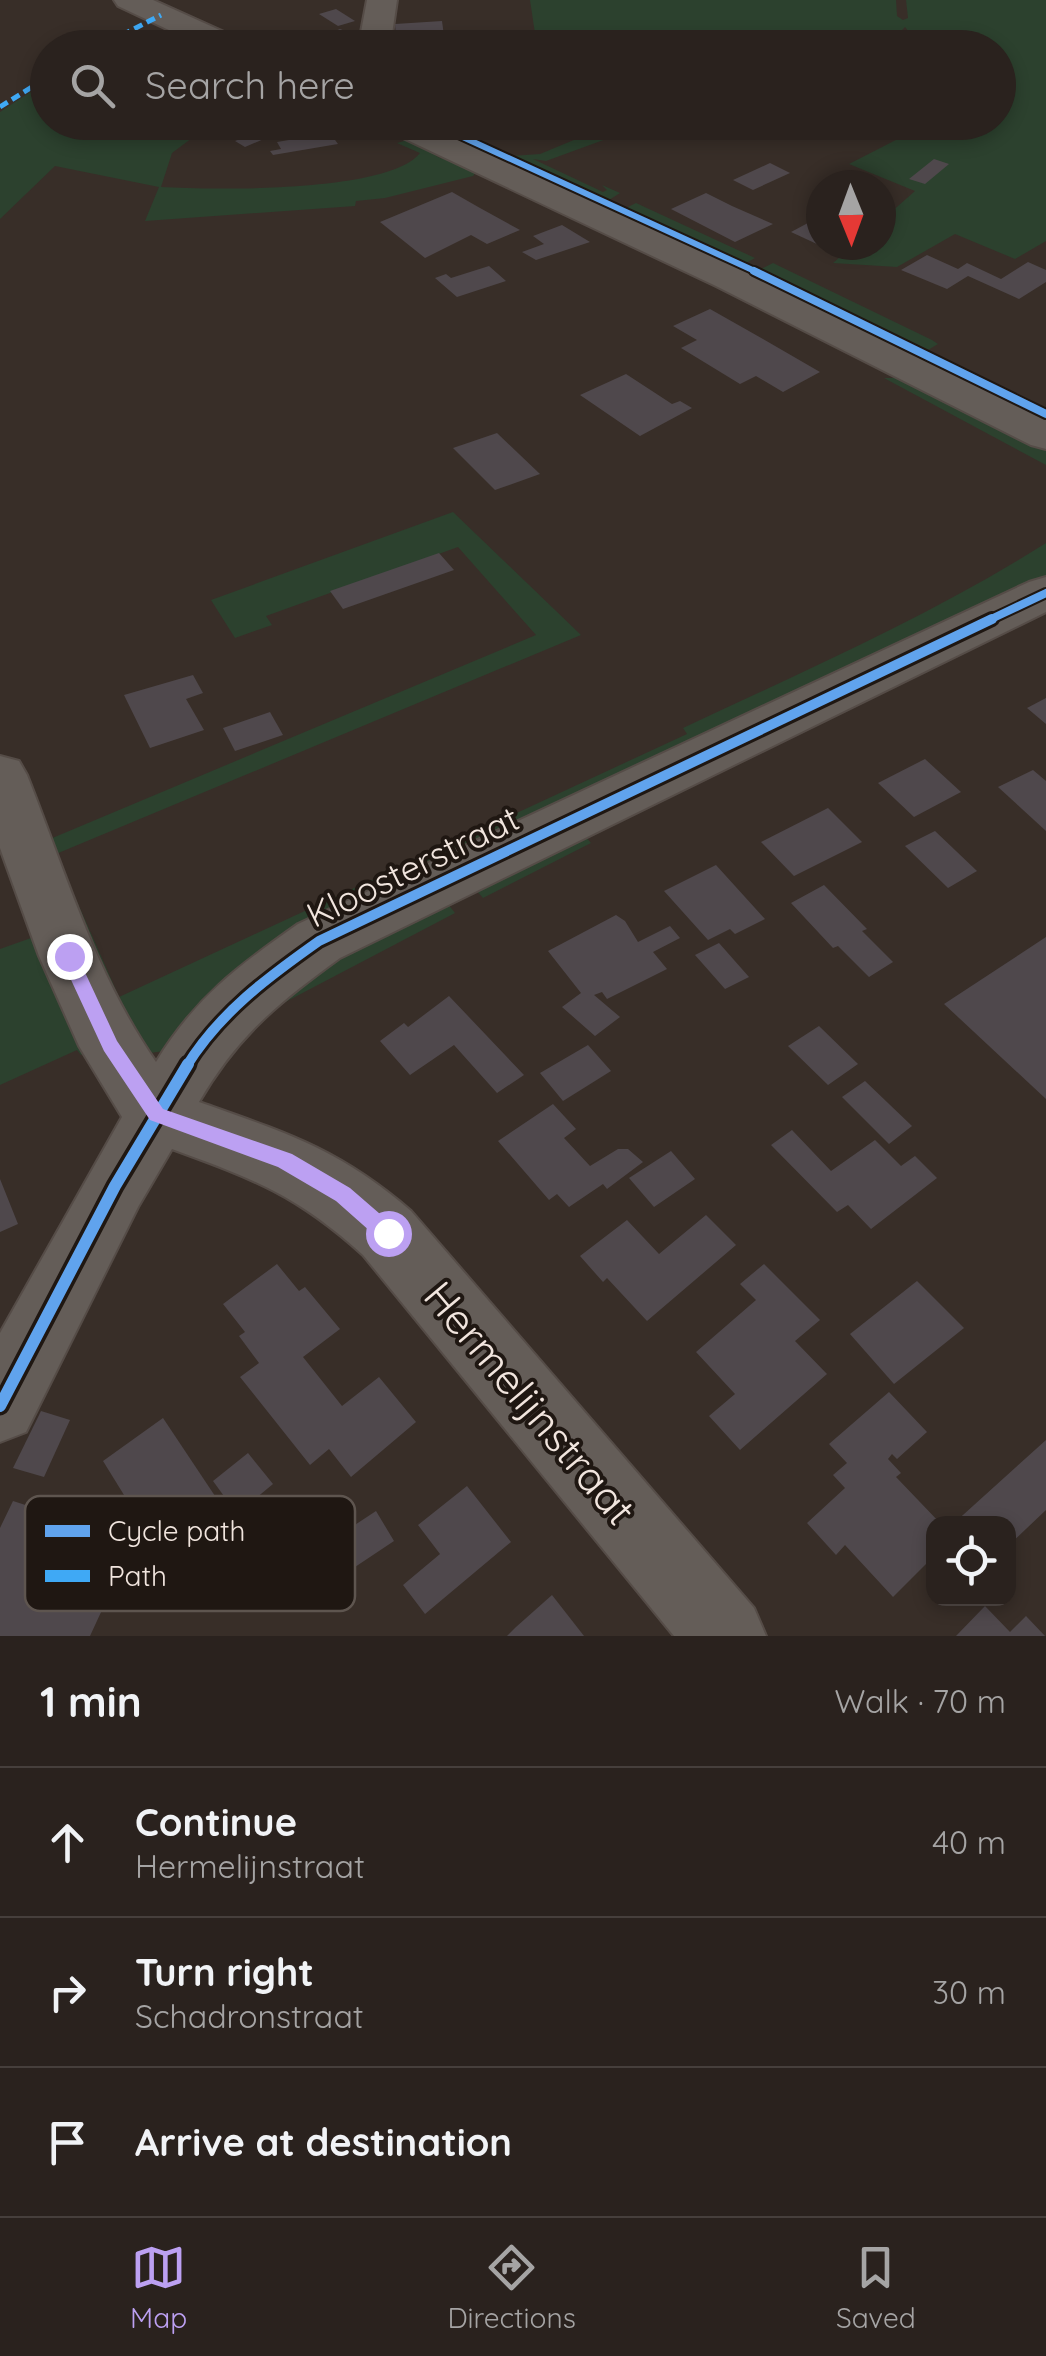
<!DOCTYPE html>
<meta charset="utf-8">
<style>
body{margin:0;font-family:Quicksand,sans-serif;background:#362f2b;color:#f1f3f6}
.controls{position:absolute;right:30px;bottom:30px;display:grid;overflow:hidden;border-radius:20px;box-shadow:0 5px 15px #0003}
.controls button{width:90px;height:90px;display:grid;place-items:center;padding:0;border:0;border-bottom:2px solid #463f3c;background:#2a221e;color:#f1f3f6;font:50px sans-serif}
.compass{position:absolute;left:806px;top:170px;width:90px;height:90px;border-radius:50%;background:#2a221e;box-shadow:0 5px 15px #0003;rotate:179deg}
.stop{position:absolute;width:30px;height:30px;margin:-22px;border:8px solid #bca0f2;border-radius:50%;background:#fff}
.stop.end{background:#bca0f2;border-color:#fff;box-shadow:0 2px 10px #0008}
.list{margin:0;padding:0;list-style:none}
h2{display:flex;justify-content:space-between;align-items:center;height:130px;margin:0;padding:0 40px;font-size:42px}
h2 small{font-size:32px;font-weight:400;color:#a5a4a4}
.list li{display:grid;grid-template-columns:65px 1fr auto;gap:30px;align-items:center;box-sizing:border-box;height:150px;padding:0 40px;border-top:2px solid #463f3c}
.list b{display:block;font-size:38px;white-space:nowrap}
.list p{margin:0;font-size:32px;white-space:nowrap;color:#a5a4a4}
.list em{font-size:32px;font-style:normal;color:#a5a4a4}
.icon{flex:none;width:55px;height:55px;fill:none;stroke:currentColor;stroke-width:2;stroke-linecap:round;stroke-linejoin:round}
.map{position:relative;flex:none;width:1046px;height:1636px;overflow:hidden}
.search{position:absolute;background:#2a221e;box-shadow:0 5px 15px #0003;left:30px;right:30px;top:30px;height:110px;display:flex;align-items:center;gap:25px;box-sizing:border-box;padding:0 35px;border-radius:55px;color:#a5a4a4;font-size:38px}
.sheet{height:580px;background:#2a221e}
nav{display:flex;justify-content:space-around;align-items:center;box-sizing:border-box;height:140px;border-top:2px solid #463f3c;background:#2a221e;font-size:28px;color:#a5a4a4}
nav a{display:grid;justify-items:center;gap:5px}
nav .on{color:#bca0f2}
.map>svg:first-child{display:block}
.green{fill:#2c412e}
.building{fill:#4f484c}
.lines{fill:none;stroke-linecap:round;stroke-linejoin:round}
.minor-casing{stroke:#554c47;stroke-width:4}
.minor{fill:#645d58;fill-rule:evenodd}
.quiet{stroke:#3fa9f5;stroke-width:5;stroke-dasharray:9 5;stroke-linecap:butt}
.cycleway-far3-casing{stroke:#1f1712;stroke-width:10}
.cycleway-far2-casing{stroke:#1f1712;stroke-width:12}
.cycleway-far1-casing{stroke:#1f1712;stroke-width:16}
.cycleway-casing{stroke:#1f1712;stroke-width:19}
.cycleway-far3{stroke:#60a3ed;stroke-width:6}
.cycleway-far2{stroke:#60a3ed;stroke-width:8}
.cycleway-far1{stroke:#60a3ed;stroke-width:10}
.cycleway{stroke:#60a3ed;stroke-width:12}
.route{fill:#bca0f2}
.labels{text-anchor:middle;stroke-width:8;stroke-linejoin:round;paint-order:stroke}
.street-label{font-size:35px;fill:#f1e5de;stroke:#1f1712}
.near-street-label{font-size:42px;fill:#f1e5de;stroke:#1f1712}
.key{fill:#1f1712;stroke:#5e554f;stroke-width:2.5}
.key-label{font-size:28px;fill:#f1e5de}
</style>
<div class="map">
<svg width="1046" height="1636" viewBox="0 0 1046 1636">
<rect width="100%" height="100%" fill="#382e28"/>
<g class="green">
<polygon points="530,0 896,0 897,16 903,20 908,18 906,0 1046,0 1046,241 1015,259 955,234 897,267 833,263 854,245 881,245 881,221 915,191 849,164 929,123 998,122 998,48 912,47 905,40 867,47 904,36 909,32 905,27 898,34 852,47 537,47"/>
<path d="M47,81L34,93L47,97L48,122L113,126L119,122L212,123L172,153L161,187C211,190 389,193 420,153L397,143L411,139L438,157L477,171L473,176L385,198L356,201L355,206L145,221L159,187L55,166L0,219V112Z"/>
<polygon points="615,123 650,123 546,161 533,159 603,192 607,190 602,185 620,193 609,200 512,156 540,154"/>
<polygon points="636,203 755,258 746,263 626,208"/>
<polygon points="773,263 932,340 938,344 928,350 761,269"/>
<polygon points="884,378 914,378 1046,448 1046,465"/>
<path d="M453,512L581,635L56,854L119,997L687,734L683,728C806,670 931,616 1046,543V582L164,1051L143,1054L133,1050L50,839L536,635L458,547L266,616L272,625L235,638L211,600Z"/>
<polygon points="579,829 591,843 483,898 468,881"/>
<polygon points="440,894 455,913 272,1009 346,941"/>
<polygon points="31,938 35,947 54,949 98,1042 81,1055 77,1050 0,1085 0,949"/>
</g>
<g class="building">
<polygon points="336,9 355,21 338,26 319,14"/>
<polygon points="442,21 444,36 396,38 395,24"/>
<polygon points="340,29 353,34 322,47 296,47"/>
<polygon points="261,122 279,122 269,127 280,132 245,147 235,141 245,137 231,130"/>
<polygon points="330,133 338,144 273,155 270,151 281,149 277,142"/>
<polygon points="934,159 949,164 925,184 909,179"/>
<polygon points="770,163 790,173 753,190 733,180"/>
<polygon points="452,192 480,208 520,230 487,244 471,235 425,258 380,222"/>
<polygon points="706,193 732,206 773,224 735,242 671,209"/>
<polygon points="821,216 819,245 791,232"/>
<polygon points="562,225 590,242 536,260 522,252 544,244 533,236"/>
<polygon points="927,255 958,269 967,263 1001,279 1028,262 1046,270 1046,282 1019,299 968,276 947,289 901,270"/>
<polygon points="489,266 506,281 457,297 435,278 446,274 451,278"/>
<polygon points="710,309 763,339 820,372 783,392 756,376 740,384 681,348 697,340 673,326"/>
<polygon points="626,374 672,404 680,401 692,408 640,436 580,395"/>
<polygon points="497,433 540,474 495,490 453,448"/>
<polygon points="439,553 454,570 343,609 330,591"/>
<polygon points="193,675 203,693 186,699 204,730 150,748 124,695"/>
<polygon points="1046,698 1046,724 1027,708"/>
<polygon points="270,712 283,735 235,751 223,728"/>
<polygon points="925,759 961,792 914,817 878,783"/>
<polygon points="1033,770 1046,781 1046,831 998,787"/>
<polygon points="828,808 862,842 794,876 761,842"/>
<polygon points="935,831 977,871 948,888 905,846"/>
<polygon points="716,865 765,919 735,934 730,929 708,940 664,891"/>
<polygon points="824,885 867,929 862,931 893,962 869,977 838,946 833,948 791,903"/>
<polygon points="616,915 625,921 638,942 670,926 680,938 653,952 667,969 607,999 602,992 594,995 620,1017 595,1036 562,1007 581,993 548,951"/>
<polygon points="1046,937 1046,1099 944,1004"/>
<polygon points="719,943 749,977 725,989 695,955"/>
<polygon points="449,996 524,1075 497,1093 454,1045 410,1075 380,1041 404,1023 408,1027"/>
<polygon points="819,1026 858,1064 828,1085 788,1046"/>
<polygon points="588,1045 611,1071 563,1101 540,1073"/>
<polygon points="865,1081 912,1126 889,1144 842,1097"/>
<polygon points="553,1104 576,1129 564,1138 590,1166 618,1149 628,1149 643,1162 607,1189 603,1184 569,1207 557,1194 549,1200 498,1141"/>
<polygon points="792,1130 831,1171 875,1140 901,1166 915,1156 937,1178 871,1229 848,1205 837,1212 771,1145"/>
<polygon points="671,1151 695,1179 654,1207 629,1178"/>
<polygon points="0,1179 18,1224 0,1232"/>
<polygon points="706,1215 736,1245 647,1321 607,1278 603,1282 580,1256 627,1220 659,1254"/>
<polygon points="277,1264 299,1291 305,1287 340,1329 303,1357 342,1406 379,1377 416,1422 351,1477 329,1449 310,1465 240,1377 259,1363 239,1336 245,1332 223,1304"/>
<polygon points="764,1264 820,1320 795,1341 827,1374 740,1450 709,1416 735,1394 696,1352 756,1300 740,1284"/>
<polygon points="917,1281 964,1328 894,1384 850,1334"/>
<polygon points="889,1392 927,1432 897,1459 892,1454 888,1459 901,1473 896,1477 941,1524 934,1524 934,1556 893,1597 845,1545 836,1555 807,1523 845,1488 833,1475 847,1463 829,1444"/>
<polygon points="41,1411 70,1420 44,1477 13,1468"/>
<polygon points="163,1418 255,1556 192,1605 103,1461"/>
<polygon points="1046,1440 1046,1510 1008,1546 1008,1524 953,1524"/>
<polygon points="248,1453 273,1484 237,1514 213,1481"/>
<polygon points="467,1486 511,1542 425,1614 403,1585 440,1554 418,1525"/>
<polygon points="13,1501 91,1526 59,1596 102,1610 90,1636 0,1636 0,1528"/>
<polygon points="376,1511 394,1541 340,1577 323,1546"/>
<polygon points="552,1595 584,1636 507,1636 516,1627"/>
<polygon points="985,1606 1010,1632 1026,1616 1045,1636 956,1636"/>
</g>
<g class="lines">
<defs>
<g id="minor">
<polygon points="114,0 153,0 244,41 248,48 207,48 118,6"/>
<polygon points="367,0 397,0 390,48 358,48"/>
<polygon points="380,122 424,122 744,270 1046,419 1046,449 1031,445 716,286 384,129"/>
<path d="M1046,577V612L340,958C278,1003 238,1035 199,1102C287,1133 339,1149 411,1211L754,1608L766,1636H674L363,1255C297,1195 254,1179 172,1149L138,1207L26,1432L0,1442V1333L122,1117L79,1046L39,956L0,848V756L19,761L27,775C65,871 96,976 156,1062C195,998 237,967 298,924L1029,582Z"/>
</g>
</defs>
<use href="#minor" class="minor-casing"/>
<use href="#minor" class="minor"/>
<g class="quiet">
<polyline points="97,48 161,15"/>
<polyline points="0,107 48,77"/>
</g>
<defs>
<polyline id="cycleway-far3" points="430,122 759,273"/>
<g id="cycleway-far2">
<polyline points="754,271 1046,414"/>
<polyline points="987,621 1046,593"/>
</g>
<path id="cycleway-far1" d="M186,1067C219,1013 268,977 319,941L992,619"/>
<polyline id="cycleway" points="0,1406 115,1186 188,1064"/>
</defs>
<use href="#cycleway-far3" class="cycleway-far3-casing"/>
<use href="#cycleway-far2" class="cycleway-far2-casing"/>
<use href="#cycleway-far1" class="cycleway-far1-casing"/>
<use href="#cycleway" class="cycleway-casing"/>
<use href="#cycleway-far3" class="cycleway-far3"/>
<use href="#cycleway-far2" class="cycleway-far2"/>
<use href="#cycleway-far1" class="cycleway-far1"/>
<use href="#cycleway" class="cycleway"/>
</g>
<polygon class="route" points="69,949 75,951 117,1041 163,1109 292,1154 350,1188 395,1227 395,1240 380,1240 336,1201 278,1167 150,1120 104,1051 60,956"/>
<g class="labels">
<g class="street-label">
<text transform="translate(413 867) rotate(-26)" y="12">Kloosterstraat</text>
</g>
<g class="near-street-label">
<text transform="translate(530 1403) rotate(50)" y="15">Hermelijnstraat</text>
</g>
</g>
<rect x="25" y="1496" width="330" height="115" rx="15" class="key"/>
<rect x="45" y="1525" width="45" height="12" fill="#60a3ed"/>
<rect x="45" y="1570" width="45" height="12" fill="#3fa9f5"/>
<g class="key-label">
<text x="108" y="1541">Cycle path</text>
<text x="108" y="1586">Path</text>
</g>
</svg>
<div class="controls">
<button><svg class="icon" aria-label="locate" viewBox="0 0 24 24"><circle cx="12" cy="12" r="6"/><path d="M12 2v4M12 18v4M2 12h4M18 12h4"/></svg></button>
</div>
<svg class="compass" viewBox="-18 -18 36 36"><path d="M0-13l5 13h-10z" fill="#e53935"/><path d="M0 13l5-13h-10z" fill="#a5a4a4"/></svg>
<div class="stop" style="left:388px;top:1233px"></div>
<div class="stop end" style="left:69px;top:956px"></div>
<div class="search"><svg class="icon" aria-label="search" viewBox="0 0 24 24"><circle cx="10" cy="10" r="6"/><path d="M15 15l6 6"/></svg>Search here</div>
</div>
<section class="sheet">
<h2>1 min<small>Walk · 70 m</small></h2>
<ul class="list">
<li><svg class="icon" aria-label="ahead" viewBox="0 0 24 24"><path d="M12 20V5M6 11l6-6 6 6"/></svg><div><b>Continue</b><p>Hermelijnstraat</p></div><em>40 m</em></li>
<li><svg class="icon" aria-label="right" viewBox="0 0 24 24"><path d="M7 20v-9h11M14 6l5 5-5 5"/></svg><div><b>Turn right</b><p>Schadronstraat</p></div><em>30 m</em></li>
<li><svg class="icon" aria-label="arrive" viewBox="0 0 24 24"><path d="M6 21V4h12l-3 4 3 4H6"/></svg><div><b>Arrive at destination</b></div></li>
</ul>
</section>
<nav>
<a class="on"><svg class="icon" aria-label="map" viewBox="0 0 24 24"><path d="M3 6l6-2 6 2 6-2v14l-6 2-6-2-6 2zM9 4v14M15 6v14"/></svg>Map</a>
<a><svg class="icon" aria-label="directions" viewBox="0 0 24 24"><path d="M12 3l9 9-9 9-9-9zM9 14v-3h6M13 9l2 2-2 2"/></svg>Directions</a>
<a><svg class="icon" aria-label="saved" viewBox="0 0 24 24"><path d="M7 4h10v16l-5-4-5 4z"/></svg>Saved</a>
</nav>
